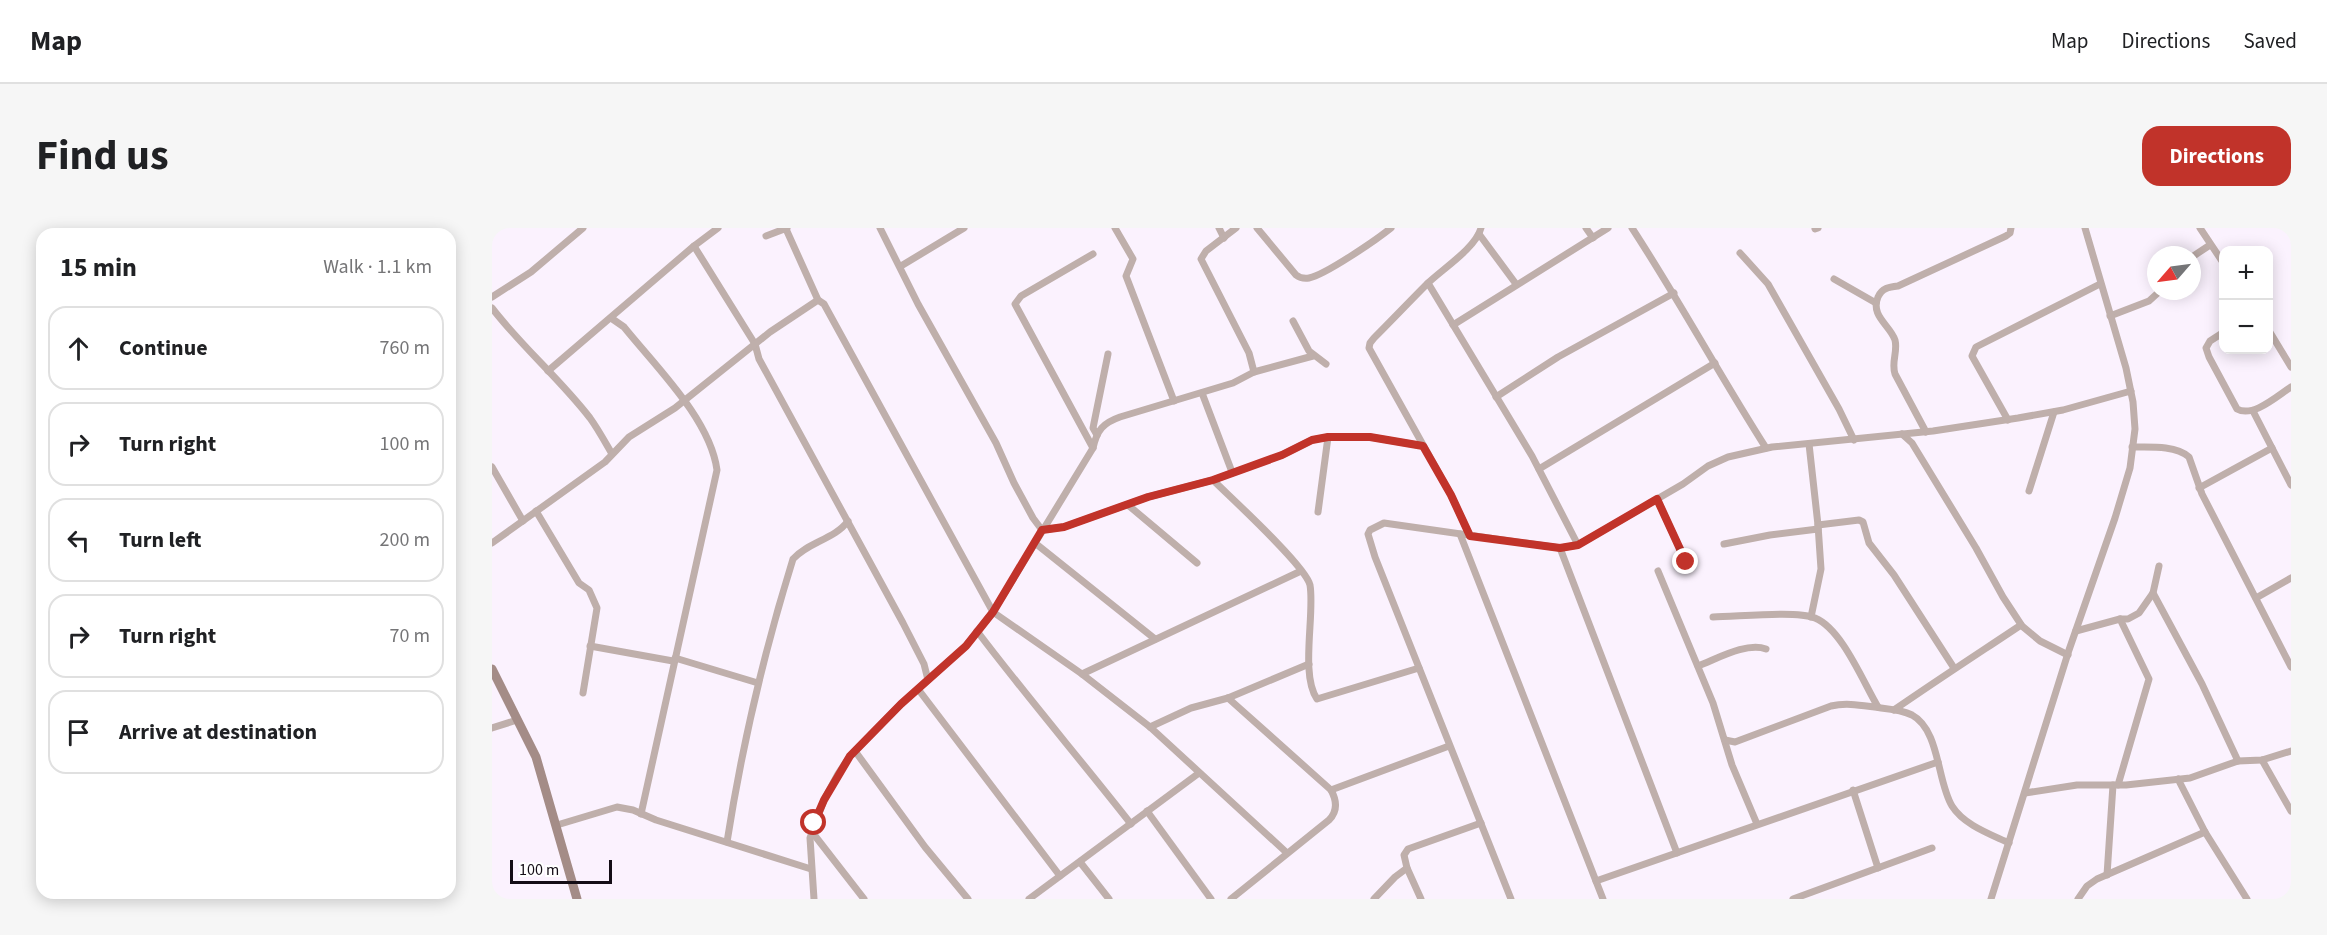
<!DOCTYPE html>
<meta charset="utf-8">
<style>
body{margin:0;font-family:"Source Sans 3",sans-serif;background:#f6f6f6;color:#202124}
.controls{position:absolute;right:18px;top:18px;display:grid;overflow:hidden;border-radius:12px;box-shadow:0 3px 15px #0003}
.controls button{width:54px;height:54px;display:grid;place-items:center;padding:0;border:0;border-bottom:2px solid #e0e0e0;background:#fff;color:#202124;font:30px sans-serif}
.compass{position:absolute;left:1655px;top:18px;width:54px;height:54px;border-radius:50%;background:#fff;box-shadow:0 3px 15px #0003;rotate:242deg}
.scale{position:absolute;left:18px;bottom:15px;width:102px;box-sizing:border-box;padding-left:6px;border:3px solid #140d16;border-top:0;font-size:16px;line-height:21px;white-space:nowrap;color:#140d16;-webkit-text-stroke:4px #fff;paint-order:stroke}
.stop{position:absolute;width:18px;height:18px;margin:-14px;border:4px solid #c1332a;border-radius:50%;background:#fff}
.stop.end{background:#c1332a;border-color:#fff;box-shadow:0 2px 6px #0008}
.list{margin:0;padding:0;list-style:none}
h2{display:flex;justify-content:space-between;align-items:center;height:78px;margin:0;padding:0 24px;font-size:26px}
h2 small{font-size:20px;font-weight:400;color:#757577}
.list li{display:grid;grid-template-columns:39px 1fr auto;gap:18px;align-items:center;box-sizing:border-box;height:84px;margin:0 12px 12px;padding:0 12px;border:2px solid #e0e0e0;border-radius:18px}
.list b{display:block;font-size:22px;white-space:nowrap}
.list em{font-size:20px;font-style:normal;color:#757577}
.icon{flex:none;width:33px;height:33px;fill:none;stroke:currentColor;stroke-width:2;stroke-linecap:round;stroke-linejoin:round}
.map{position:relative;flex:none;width:1799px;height:671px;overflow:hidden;border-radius:18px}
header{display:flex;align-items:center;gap:36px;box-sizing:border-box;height:84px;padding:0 30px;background:#fff;border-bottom:2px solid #e0e0e0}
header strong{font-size:28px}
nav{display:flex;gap:33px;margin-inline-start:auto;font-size:21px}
.intro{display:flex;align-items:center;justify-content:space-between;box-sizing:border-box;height:144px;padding:0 36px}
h1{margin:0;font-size:42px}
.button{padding:15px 27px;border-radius:18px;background:#c1332a;color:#fff;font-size:21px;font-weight:700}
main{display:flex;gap:36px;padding:0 36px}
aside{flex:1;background:#fff;border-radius:18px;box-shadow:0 3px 15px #0003}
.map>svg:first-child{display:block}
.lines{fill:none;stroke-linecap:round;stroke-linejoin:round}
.street{stroke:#bfafab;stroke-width:7}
.secondary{stroke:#a48c87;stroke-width:9}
.route{stroke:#c1332a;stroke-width:8}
</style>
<header>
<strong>Map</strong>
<nav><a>Map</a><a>Directions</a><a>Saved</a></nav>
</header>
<div class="intro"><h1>Find us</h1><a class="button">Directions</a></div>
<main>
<aside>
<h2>15 min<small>Walk · 1.1 km</small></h2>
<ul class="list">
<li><svg class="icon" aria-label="ahead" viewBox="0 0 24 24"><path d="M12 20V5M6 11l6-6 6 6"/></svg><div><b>Continue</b></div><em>760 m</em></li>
<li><svg class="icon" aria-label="right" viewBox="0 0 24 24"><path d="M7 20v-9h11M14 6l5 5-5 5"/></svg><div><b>Turn right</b></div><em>100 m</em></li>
<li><svg class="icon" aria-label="left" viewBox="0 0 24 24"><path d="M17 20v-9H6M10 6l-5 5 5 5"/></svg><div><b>Turn left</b></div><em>200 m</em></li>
<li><svg class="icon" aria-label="right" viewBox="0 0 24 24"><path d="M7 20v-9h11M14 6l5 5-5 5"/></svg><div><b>Turn right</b></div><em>70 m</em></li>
<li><svg class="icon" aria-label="arrive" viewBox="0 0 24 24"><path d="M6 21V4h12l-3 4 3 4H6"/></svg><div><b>Arrive at destination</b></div></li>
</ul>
</aside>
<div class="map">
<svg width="1799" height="671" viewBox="0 0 1799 671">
<rect width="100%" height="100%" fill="#fbf2fe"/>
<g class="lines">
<g class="street">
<polyline points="388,0 426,76 504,215 522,255 541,290 550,302 572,299 656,269 721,252 790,227 820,212 836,209 878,209 931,218"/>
<polyline points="623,0 641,31 634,48 682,173"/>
<polyline points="727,0 732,10"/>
<polyline points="744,0 714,23 709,31 757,125 762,144"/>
<path d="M765,0L804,47C808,50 811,51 817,50C833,47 884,12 899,0"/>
<polyline points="1094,0 1101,10"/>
<path d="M1140,0C1187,72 1228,148 1274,220"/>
<polyline points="1708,0 1732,36"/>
<polyline points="294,1 326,72 332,76 501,384 590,446 658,499 795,625"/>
<polyline points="1323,1 1326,0"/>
<polyline points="987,6 1024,56"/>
<polyline points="274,8 295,0"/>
<polyline points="202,18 263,116 267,131 411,395 432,436 436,452"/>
<polyline points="1248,25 1276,56 1347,181 1362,212"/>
<polyline points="1700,29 1718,17"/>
<polyline points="409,38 472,0"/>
<polyline points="1342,51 1384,75"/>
<polyline points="936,55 1040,228 1086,317"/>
<polyline points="0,69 39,44 91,0"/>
<path d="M0,80C30,119 68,151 98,190C106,201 113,214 120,226"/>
<polyline points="1618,88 1657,73 1668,63"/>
<path d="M119,90L132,99C164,139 218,191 225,242L149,586"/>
<polyline points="801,93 817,123 834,136"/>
<polyline points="961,97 1116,0"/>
<polyline points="1776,101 1799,139"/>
<path d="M1732,104L1718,113L1714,120L1717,129L1745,181C1761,190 1785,168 1799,159"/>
<polyline points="56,143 202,18 226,0"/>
<polyline points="710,165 740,244"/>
<polyline points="1004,169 1066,129 1182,65"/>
<polyline points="1761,183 1799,257"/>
<polyline points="1516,192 1480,128 1484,119 1608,56"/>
<path d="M1434,204L1403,146C1399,134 1406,124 1403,112C1398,97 1378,88 1386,69C1390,60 1397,59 1406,58L1514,8L1518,5L1519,0"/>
<polyline points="1410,206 1420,215 1484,320 1511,369 1530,398 1548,413 1576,427"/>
<polyline points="605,207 601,200 602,195 616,126"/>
<polyline points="1317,216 1326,297 1329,341 1319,389"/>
<path d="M1640,219C1657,219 1684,217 1697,229L1710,266L1799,439"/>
<polyline points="601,220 523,76 529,68 601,26"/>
<polyline points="0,239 31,293"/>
<polyline points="1047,241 1223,135"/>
<path d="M721,252C738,269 814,338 818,357C823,386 808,446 825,471L927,440"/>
<polyline points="1707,260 1780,220"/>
<polyline points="1537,263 1562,184"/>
<polyline points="1165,271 1194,334"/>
<polyline points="636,277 705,335"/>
<polyline points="44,283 87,355 97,362 105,380 91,465"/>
<polyline points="826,284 836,209"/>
<polyline points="1326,297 1367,292 1371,294 1377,315 1402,347 1462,440"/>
<polyline points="968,306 1111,671"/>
<path d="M978,308L959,267L877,120L878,115L882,110C900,92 917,74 935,56C949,42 984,20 989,0"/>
<polyline points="0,315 113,234 137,209 183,180 278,104 326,72"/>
<polyline points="543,315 663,411"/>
<polyline points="1232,316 1278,307 1326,301"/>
<polyline points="1068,320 1185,625"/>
<polyline points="1166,343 1221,475 1240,537 1265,596"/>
<polyline points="1661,365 1710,456 1746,533"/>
<polyline points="1764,370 1799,350"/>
<path d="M1221,389C1244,389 1304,382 1323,390C1350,401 1371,454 1386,479"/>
<path d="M485,403C535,469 588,531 639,596"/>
<polyline points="1584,403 1628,391 1636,391 1647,385 1661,365 1667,338"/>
<polyline points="98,418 181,433"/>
<polyline points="183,430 266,455"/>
<path d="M1206,438C1225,431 1254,414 1274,421"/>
<polyline points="590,446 809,343"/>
<polyline points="426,461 568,648"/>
<path d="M736,470L839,562C845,573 846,583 837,592L739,671"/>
<path d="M1402,482C1444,453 1487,425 1529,397"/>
<polyline points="658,499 699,480 736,470 817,436"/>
<polyline points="0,500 25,492"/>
<path d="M1233,512L1243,514L1339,478C1356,474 1372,478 1389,480C1398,481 1412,483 1420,487C1448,502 1445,554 1460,578C1472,597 1498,606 1517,615"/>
<polyline points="363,523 433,619 476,671"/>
<polyline points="1770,532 1799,583"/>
<polyline points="1686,551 1713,604 1755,671"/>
<polyline points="1626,557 1657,451 1628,391"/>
<polyline points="839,562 957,518"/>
<polyline points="1361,562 1386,640"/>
<polyline points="1533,565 1585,557 1634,557 1698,550 1746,533 1770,532 1799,523"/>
<polyline points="655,583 719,671"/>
<polyline points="65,597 125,579 141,582 164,592 319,641"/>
<polyline points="320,604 372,671"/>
<path d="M235,614C250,518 272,424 301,331C316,314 343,311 356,293"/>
<polyline points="588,634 617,671"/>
<polyline points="915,640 929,671"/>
<polyline points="1615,647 1621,557"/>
<polyline points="1104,653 1446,534"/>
<path d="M322,671L318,610L332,572L346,546L358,528L409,476L474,418L501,384L601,220C605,202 611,195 628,189L741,155L762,144L821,128"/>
<polyline points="537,671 707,545"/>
<polyline points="882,671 903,649 915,640 912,627 916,621 989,595"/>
<polyline points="1019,671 883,329 876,306 878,302 892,295 1068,320 1086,317 1191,256 1216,238 1236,229 1280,219 1441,203 1526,190 1571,182 1639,163"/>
<polyline points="1301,671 1440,620"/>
<polyline points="1499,671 1577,422 1623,290 1638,240 1643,201 1641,174 1634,140 1593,0"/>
<polyline points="1586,671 1595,658 1605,651 1713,604"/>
</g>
<polyline class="secondary" points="0,441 44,529 85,671"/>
</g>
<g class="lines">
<polyline class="route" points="322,595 332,572 358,528 409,476 474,418 501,384 550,302 572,299 656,269 721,252 790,227 820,212 836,209 878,209 931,218 959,267 978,308 1068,320 1086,317 1165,271 1194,334"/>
</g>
</svg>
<div class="controls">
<button>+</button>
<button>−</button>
</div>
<svg class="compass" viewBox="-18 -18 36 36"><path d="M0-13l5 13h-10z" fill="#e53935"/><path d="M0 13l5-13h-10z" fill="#757577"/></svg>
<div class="scale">100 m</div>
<div class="stop" style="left:322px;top:595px"></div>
<div class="stop end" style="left:1194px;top:334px"></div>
</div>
</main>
